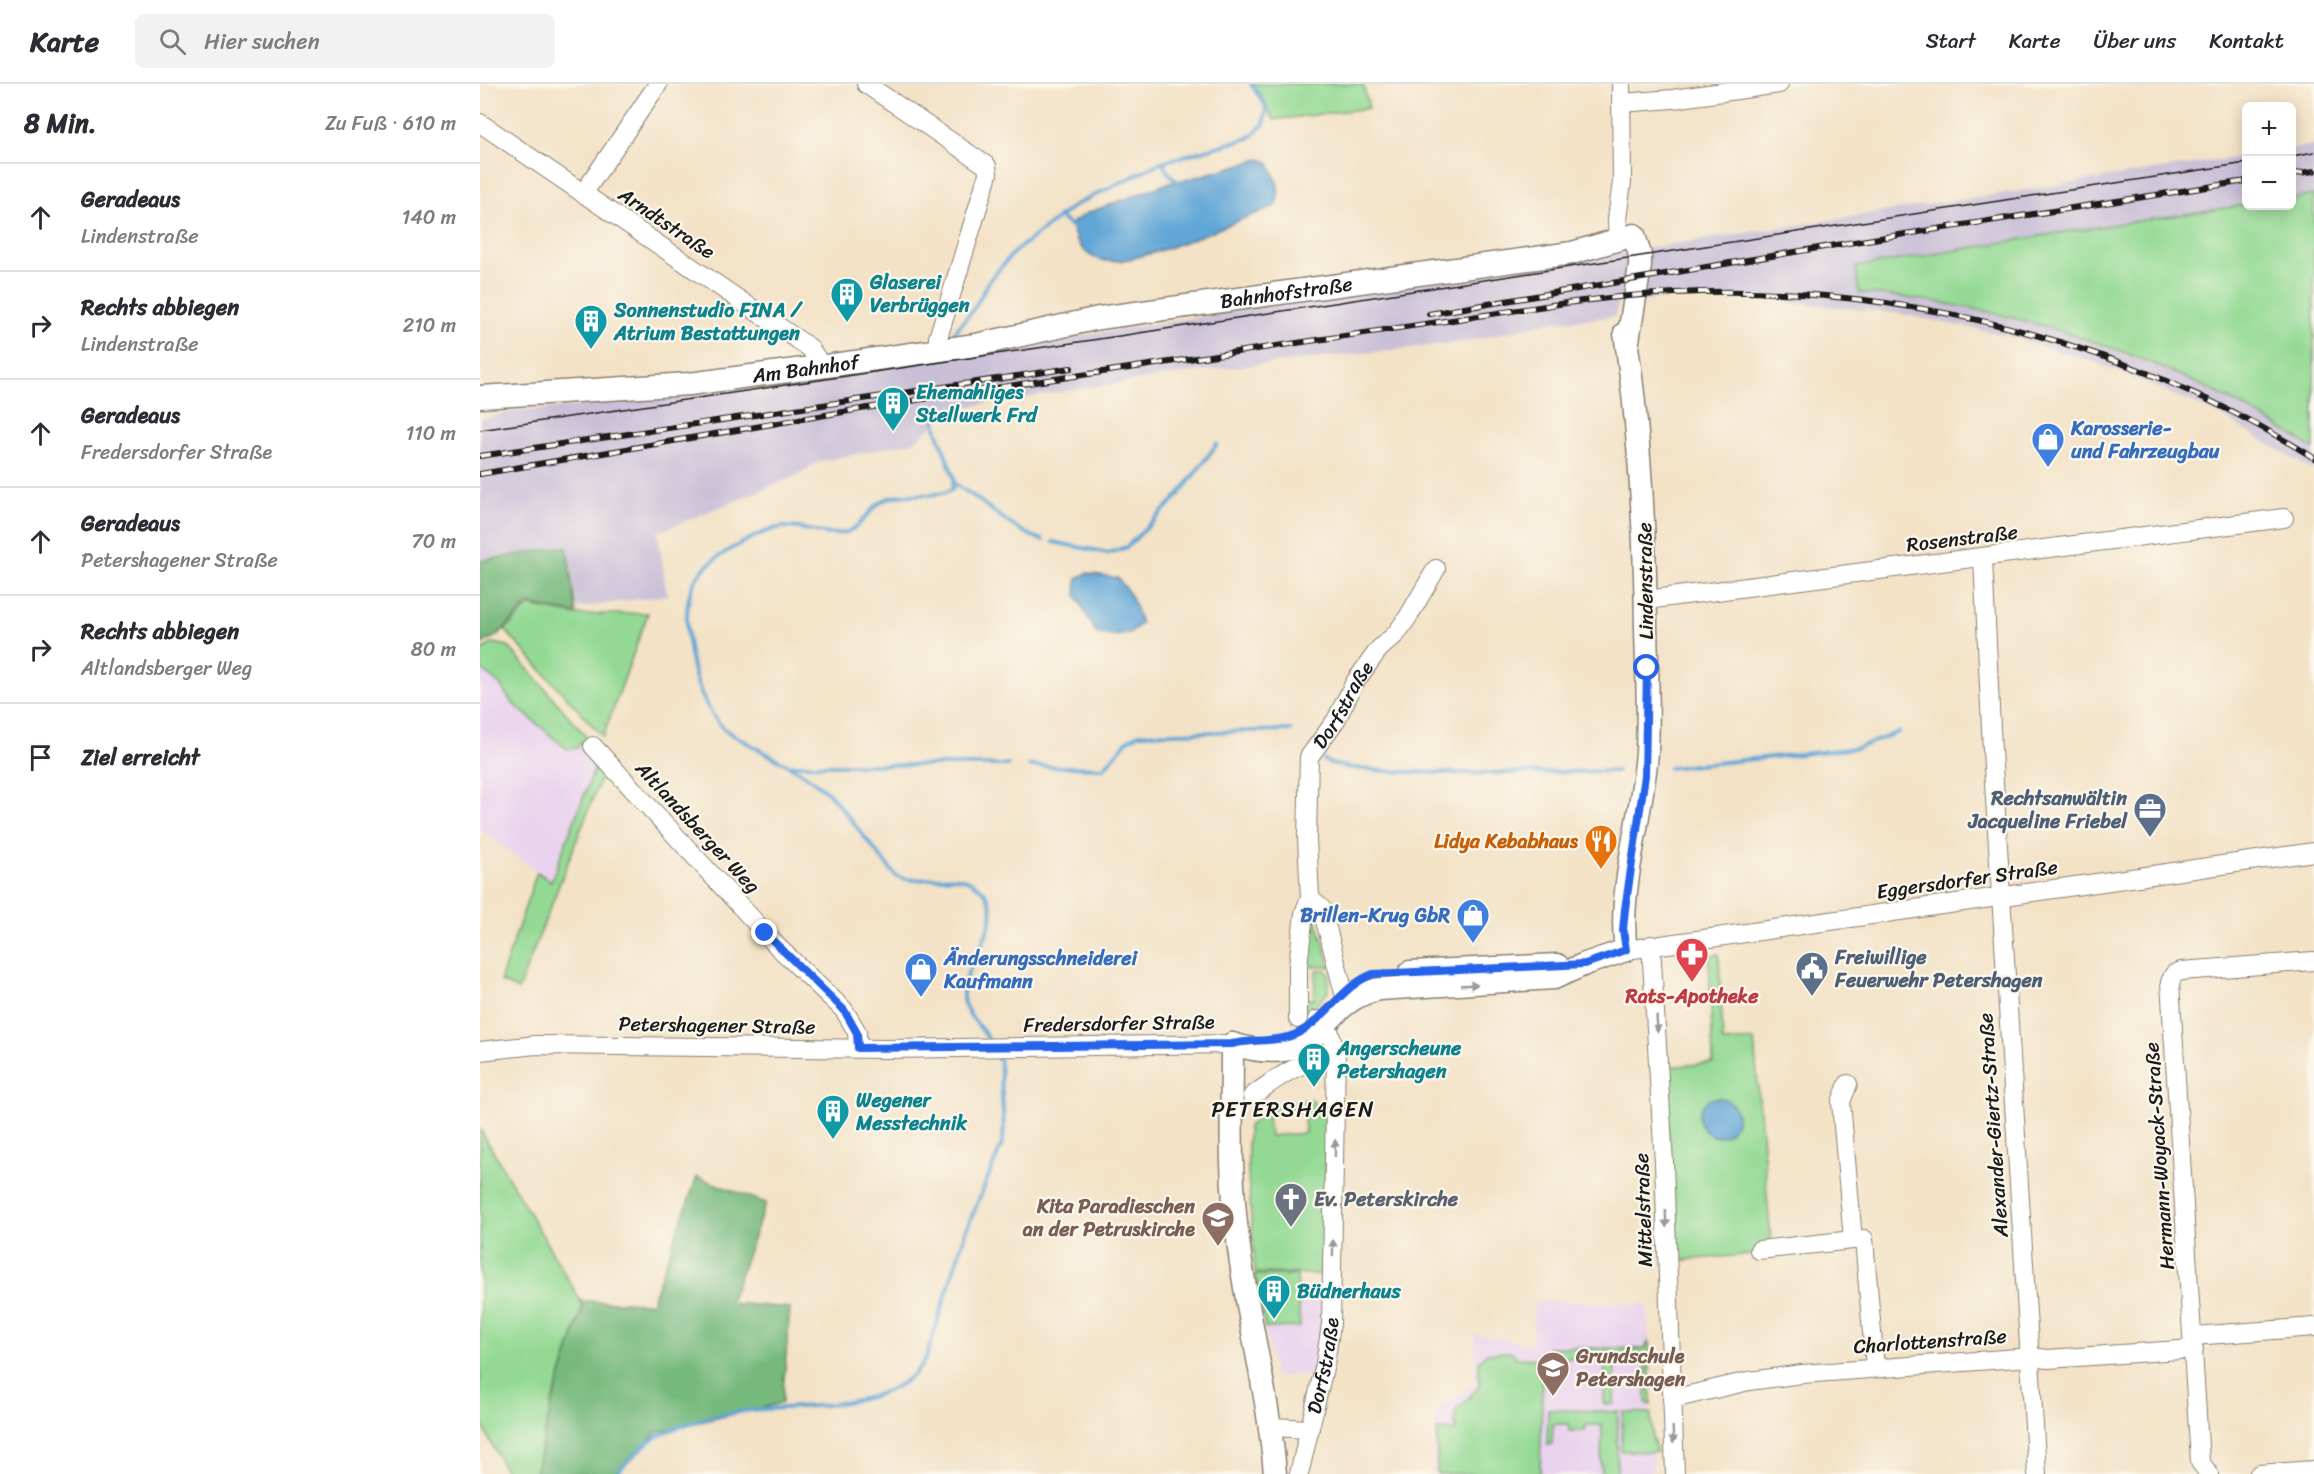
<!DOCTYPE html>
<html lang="de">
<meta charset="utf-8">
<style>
body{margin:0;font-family:Sriracha,sans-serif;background:#f2f2f3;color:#2b2b33}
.controls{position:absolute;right:18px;top:18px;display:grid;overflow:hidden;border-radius:9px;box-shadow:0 3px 15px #0003}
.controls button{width:54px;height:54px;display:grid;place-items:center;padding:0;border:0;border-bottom:2px solid #e1e1e2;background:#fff;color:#2b2b33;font:30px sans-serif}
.stop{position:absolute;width:18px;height:18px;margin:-14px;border:4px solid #2563eb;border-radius:50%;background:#fff}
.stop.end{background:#2563eb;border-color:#fff;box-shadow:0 2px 6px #0008}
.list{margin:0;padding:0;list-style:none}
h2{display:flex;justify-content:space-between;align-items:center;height:78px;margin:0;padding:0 24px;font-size:26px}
h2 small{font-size:20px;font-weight:400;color:#7c7c81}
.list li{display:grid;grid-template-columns:39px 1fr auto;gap:18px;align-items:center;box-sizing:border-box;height:108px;padding:0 24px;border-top:2px solid #e1e1e2}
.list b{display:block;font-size:22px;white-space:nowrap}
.list p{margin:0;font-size:20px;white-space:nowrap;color:#7c7c81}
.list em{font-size:20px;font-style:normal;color:#7c7c81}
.icon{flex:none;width:33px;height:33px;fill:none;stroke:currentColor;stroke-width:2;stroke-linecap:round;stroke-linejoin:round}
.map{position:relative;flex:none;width:1834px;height:1390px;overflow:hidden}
header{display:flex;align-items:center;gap:36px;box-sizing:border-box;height:84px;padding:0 30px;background:#fff;border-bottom:2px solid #e1e1e2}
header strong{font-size:28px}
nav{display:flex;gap:33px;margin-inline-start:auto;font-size:21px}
.search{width:420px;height:54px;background:#f2f2f3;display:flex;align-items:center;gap:15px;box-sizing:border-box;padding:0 21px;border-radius:9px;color:#7c7c81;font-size:22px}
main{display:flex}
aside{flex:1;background:#fff}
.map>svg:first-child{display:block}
.built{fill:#e9d2ee}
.industrial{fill:#c9bfd7}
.green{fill:#93d993;stroke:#587a58;stroke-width:1.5}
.forest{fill:#76b97d;stroke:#496a4c;stroke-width:1.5}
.water{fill:#61a6d6;stroke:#3e6179;stroke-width:1.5}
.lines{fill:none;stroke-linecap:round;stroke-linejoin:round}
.stream{stroke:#61a6d6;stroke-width:4}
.minor-casing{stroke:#887f71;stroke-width:20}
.major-casing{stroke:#887f71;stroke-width:25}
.minor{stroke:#fff;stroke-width:18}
.major{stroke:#fff;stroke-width:22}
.tram{stroke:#1c1c1c;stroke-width:1.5}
.rail-casing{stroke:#1c1c1c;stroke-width:6}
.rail{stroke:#fbf7ec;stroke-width:4;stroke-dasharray:11;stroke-linecap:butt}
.oneway{fill:#999}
.route{stroke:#2563eb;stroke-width:8}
.labels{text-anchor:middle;stroke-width:4.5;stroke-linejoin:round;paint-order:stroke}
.street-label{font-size:20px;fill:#1c1c1c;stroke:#fbf7ec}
.culture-label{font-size:20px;font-weight:bold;fill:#0d838f;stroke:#fbf7ec;text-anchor:start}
.shop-label{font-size:20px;font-weight:bold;fill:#366cbe;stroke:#fbf7ec;text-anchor:start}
.service-label{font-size:20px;font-weight:bold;fill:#4e5e75;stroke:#fbf7ec;text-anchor:end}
.food-label{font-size:20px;font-weight:bold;fill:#c56008;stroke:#fbf7ec;text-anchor:end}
.health-label{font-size:20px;font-weight:bold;fill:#be3a42;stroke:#fbf7ec}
.worship-label{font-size:20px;font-weight:bold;fill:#5b616d;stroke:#fbf7ec;text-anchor:start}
.education-label{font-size:20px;font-weight:bold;fill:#785e54;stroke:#fbf7ec;text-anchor:end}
.quarter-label{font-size:22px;letter-spacing:1.5px;fill:#1c1c1c;stroke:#fbf7ec}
</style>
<header>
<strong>Karte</strong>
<div class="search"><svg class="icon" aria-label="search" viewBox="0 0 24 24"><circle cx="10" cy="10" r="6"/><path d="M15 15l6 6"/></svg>Hier suchen</div>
<nav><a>Start</a><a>Karte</a><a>Über uns</a><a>Kontakt</a></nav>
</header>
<main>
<aside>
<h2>8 Min.<small>Zu Fuß · 610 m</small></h2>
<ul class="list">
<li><svg class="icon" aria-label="ahead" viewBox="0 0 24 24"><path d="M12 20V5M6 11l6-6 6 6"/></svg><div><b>Geradeaus</b><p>Lindenstraße</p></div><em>140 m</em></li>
<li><svg class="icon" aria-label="right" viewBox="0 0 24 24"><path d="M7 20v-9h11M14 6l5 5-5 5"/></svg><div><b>Rechts abbiegen</b><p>Lindenstraße</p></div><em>210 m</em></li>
<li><svg class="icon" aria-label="ahead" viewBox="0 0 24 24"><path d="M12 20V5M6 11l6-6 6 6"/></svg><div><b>Geradeaus</b><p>Fredersdorfer Straße</p></div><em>110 m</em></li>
<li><svg class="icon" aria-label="ahead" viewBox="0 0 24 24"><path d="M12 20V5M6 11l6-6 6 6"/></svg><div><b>Geradeaus</b><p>Petershagener Straße</p></div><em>70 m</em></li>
<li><svg class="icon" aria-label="right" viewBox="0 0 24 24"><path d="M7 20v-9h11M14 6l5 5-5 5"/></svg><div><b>Rechts abbiegen</b><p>Altlandsberger Weg</p></div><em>80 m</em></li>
<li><svg class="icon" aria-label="arrive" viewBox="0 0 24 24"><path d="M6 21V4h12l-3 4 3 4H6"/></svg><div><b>Ziel erreicht</b></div></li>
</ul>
</aside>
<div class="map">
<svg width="1834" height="1390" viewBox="0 0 1834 1390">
<rect width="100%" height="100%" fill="#fbf7ec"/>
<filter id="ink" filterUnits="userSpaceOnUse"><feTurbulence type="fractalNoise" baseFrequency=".0167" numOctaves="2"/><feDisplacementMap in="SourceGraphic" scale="12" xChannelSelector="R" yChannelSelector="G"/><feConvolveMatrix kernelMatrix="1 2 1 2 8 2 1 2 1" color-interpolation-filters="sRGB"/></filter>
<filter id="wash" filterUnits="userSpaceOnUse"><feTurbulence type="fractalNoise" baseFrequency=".008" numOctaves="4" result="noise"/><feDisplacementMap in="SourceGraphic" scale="24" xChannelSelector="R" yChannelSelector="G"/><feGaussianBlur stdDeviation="1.35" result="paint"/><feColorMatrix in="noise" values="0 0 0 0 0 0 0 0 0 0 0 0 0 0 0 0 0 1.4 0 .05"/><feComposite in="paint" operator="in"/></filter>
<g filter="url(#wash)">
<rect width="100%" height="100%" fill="#f3e2c6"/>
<g class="built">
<polygon points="16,571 117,678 70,797 0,746 0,586"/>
<polygon points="848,1203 838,1290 795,1293 785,1245 821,1244 819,1204"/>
<polygon points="1054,1217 1167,1220 1173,1390 953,1390 957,1327 996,1299 994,1250 1052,1261"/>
</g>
<g class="industrial">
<polygon points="1834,61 1834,111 1812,115 1812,65"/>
<polygon points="1766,72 1766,121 1578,149 1376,183 1379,209 1426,212 1527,233 1588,249 1700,292 1793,337 1834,365 1834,387 1735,328 1615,278 1525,251 1422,230 1282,215 1192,214 1138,218 1135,233 1076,237 983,258 720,287 483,323 469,329 433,358 338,378 314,393 178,448 187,511 97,524 88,461 0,476 0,335 39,326 103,322 103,313 354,289"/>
</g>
<g class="green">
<polygon points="770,0 883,0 889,24 794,36"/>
<path d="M1834,111V365C1703,278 1536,220 1379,209L1376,183L1578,149L1766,121L1812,122V115Z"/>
<polygon points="49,522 96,531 168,529 123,653 25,546"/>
<polygon points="13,559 28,562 104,650 124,686 38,906 20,897 57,788 71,797 117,678 100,659 98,664 87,665 31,618 21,602 0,584 0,567"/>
<polygon points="831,832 835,832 851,883 832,882 826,877"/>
<polygon points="1239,870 1243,958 1274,956 1291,1157 1276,1170 1193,1177 1186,983 1233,979 1229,872"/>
<polygon points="836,886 844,886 849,889 848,908 833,925 822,925 822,914 834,915"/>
<polygon points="833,1016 837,1033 848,1029 843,1190 775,1189 768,1089 768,1042 796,1021 804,1025 804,1030 788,1032 790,1052 825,1049 824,1028 812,1029 811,1023 817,1017"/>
<polygon points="0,1045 103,1221 71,1323 55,1390 27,1390 0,1337"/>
<polygon points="775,1191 817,1191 820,1243 785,1244"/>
<polygon points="1169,1256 1171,1321 1166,1320 1166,1275 1135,1275 1134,1320 1124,1320 1125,1275 1075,1274 1074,1292 1070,1292 1068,1263 1165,1265"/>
<polygon points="1032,1268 1037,1274 1063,1275 1060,1390 957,1390 957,1346 975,1347 975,1328 999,1303 999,1277 1007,1269"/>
<polygon points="1068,1325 1138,1328 1137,1390 1121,1390 1122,1341 1106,1341 1105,1347 1089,1347 1089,1340 1073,1340 1072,1360 1067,1361"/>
<polygon points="1143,1328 1171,1329 1172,1352 1177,1368 1141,1367"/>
</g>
<g class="forest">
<polygon points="87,462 96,529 48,520 18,551 0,561 0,477"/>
<polygon points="217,1093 286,1119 250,1219 310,1224 302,1319 177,1348 134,1390 55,1390 71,1323 103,1222 100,1217 171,1219"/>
</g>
<g class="water">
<path d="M780,75L788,78C796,94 803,106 795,122C759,136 660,181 625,177C605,174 593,157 592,139L607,129L691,98L705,96Z"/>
<polygon points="607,489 638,494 652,513 661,539 650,550 631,552 616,549 596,511 597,494"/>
<circle cx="1238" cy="1033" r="19"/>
</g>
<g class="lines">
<g class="stream">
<polyline points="682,78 690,91 697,97"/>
<polyline points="579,132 593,144"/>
<polyline points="475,248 495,223 509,197 534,168 595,121 682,78 769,54 784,40 786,22 771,0"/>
<path d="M452,323L457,347L474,394L472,406C453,415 429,407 409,414C390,420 383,445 363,449C344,453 324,442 305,443C290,444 275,452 262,459C216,483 202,501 208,556C212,588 222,624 246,647L322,689L349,709L416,792C440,803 469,785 493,799C541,828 480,877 483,914C484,929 503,944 509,957"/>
<path d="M474,400C505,416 529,446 563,456"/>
<polyline points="573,458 628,469 647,463 698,412 737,360"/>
<path d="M844,676C871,696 1090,687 1137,687"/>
<polyline points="310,681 528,681"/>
<polyline points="549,682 624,684 647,657 658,650 811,646"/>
<polyline points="1189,684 1377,664 1419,648"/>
<path d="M135,1390C149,1377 163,1359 180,1351C205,1339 236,1331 264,1327C316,1320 417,1329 446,1274L487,1144L522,1060L524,1045L520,978L516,969"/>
</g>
</g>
</g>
<g filter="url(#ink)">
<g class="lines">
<defs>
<g id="minor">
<polyline points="386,0 507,82 508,90 458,254 459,267"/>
<polyline points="1141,19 1193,15 1299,0"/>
<polyline points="0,39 330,264 337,275 339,283"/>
<polyline points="103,110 178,0"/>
<polyline points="1138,156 1137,135 1142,98 1141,0"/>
<polyline points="1503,474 1512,666 1557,1390"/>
<polyline points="1166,516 1804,434"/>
<polyline points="113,662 298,863 364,926 377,948 378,964"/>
<polyline points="830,814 842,825 864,909 871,916"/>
<polyline points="1171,861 1184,1079 1195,1390"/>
<polyline points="1146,866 1834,768"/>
<path id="s1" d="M818,935V882L824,829L830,814L827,754L829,673L856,636L875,598L899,565L916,550L928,533L956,485"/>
<polyline points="0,967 56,961 405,965 752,960"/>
<polyline points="1368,1000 1361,1018 1373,1156 1384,1155 1395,1284"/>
<path d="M772,1012C799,993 821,974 856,976"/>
<polyline points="1279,1166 1373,1156"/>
<polyline points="1713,1252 1834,1243"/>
<polyline points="1192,1315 1269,1297 1322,1290 1551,1273 1568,1275 1714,1265"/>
<polyline points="791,1343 830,1345"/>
<path id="s2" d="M819,1390L845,1280L851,1240L856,969L850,949L837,936"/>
<polyline points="1729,1390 1720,1378 1690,898 1694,890 1701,887 1834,877"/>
<polyline points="1779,1390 1834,1386"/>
</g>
<g id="major">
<path id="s3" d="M0,313L209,300L339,283L496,261L619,234L1092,169L1154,151L1160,171V182L1147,263"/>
<polyline points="930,888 1077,881"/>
<path d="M752,960C849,989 833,919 899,905L1074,894L1105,880L1146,866C1137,808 1163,729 1167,668C1169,627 1167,585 1166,544C1165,445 1160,347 1145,249"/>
<path d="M752,960C752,1025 749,1091 758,1156C767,1235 789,1310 795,1390"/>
</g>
</defs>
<use href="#minor" class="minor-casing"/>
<use href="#major" class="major-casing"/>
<use href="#minor" class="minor"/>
<use href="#major" class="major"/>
<g class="tram">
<polyline points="1812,72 1834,68"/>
<polyline points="0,346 646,251 1766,79"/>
</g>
<defs>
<g id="rail">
<polyline points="1812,90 1834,87"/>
<polyline points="949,230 1374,158 1766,97"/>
<polyline points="0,372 591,284"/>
<path d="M0,390C121,370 242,348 363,328C487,307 612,290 736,271C817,259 898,247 979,235C1051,224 1122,212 1195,209C1417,198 1645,256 1834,374"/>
</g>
</defs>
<use href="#rail" class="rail-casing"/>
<use href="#rail" class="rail"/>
</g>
<defs><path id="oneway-solid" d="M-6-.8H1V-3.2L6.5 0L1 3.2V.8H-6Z" transform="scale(1.5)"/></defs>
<g class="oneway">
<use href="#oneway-solid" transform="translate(989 901) rotate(-2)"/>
<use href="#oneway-solid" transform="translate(1177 940) rotate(87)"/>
<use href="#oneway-solid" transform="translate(855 1064) rotate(-89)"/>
<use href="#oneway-solid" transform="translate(1186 1135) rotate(88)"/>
<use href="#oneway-solid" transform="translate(853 1164) rotate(-89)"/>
<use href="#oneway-solid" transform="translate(1193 1351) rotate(88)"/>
</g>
</g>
<g class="lines" filter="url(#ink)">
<path class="route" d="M285,849L364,926L377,949L378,964L752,960C776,954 804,960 825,945C850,929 864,901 893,890L1105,880L1146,866L1143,846L1145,825L1165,692L1167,584"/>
</g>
<defs>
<symbol id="building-pin" viewBox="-11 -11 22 30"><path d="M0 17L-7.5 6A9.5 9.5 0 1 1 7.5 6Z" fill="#0f9aa8" stroke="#fbf7ec"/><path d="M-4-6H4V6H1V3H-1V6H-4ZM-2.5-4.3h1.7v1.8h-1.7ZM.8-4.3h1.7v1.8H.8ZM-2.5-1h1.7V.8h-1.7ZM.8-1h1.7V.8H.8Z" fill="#fff"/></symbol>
<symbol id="shop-pin" viewBox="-11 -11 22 30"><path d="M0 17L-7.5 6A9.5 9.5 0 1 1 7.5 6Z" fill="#3f7fe0" stroke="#fbf7ec"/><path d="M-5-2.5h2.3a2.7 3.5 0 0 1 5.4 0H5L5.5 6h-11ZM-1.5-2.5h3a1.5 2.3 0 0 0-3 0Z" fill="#fff"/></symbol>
<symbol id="office-pin" viewBox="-11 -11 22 30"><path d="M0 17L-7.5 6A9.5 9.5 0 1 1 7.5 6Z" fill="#5c6f8a" stroke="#fbf7ec"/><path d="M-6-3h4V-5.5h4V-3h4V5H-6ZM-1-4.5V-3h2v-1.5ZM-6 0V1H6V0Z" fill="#fff"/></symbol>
<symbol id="restaurant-pin" viewBox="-11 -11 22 30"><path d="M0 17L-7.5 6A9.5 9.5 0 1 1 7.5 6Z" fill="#e8710a" stroke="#fbf7ec"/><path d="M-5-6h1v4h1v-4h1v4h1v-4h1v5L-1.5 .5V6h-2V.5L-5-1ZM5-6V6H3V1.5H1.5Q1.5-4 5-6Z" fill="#fff"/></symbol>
<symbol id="pharmacy-pin" viewBox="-11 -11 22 30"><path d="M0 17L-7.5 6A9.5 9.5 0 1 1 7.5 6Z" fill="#e0444e" stroke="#fbf7ec"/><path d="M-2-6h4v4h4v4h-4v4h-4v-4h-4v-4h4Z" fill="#fff"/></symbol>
<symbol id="civic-pin" viewBox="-11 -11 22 30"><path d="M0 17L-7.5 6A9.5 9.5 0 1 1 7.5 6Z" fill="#5c6f8a" stroke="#fbf7ec"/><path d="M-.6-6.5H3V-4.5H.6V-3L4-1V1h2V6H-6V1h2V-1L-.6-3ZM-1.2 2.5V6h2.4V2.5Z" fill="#fff"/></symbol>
<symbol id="church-pin" viewBox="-11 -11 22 30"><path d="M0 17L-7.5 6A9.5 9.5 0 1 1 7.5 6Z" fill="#6b7280" stroke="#fbf7ec"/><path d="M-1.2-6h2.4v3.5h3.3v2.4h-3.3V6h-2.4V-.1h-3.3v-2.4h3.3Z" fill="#fff"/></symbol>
<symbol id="school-pin" viewBox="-11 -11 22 30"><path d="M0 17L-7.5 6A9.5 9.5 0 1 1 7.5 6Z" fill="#8d6e63" stroke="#fbf7ec"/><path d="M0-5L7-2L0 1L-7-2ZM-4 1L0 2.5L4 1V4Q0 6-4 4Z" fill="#fff"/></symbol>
</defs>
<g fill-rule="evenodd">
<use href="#building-pin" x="348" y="191" width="38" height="52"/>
<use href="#building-pin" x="92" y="218" width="38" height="52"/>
<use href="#building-pin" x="394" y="300" width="38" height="52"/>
<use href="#shop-pin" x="1549" y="336" width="38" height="52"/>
<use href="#office-pin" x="1651" y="706" width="38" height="52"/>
<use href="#restaurant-pin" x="1102" y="738" width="38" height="52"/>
<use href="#shop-pin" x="974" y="812" width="38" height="52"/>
<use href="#pharmacy-pin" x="1193" y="851" width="38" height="52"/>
<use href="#civic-pin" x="1313" y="865" width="38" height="52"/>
<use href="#shop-pin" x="422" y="866" width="38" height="52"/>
<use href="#building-pin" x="815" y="956" width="38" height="52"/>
<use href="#building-pin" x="334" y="1008" width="38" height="52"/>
<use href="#church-pin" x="792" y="1096" width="38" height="52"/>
<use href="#school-pin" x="719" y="1115" width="38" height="52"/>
<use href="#building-pin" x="775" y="1188" width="38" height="52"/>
<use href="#school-pin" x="1054" y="1265" width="38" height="52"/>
</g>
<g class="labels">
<g class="street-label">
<text transform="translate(187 139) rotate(34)" y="7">Arndtstraße</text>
<text dy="7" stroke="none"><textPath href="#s3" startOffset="814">Bahnhofstraße</textPath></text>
<text dy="7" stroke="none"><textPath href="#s3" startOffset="327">Am Bahnhof</textPath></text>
<text transform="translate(1482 454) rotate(-7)" y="7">Rosenstraße</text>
<text transform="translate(1165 497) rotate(-91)" y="7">Lindenstraße</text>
<text dy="7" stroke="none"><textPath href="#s1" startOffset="326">Dorfstraße</textPath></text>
<text transform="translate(218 743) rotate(47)" y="7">Altlandsberger Weg</text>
<text transform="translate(1487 795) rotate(-8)" y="7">Eggersdorfer Straße</text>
<text transform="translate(639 939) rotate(-1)" y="7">Fredersdorfer Straße</text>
<text transform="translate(237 941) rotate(1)" y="7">Petershagener Straße</text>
<text transform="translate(1513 1041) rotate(-94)" y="7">Alexander-Giertz-Straße</text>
<text transform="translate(1679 1072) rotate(-94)" y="7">Hermann-Woyack-Straße</text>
<text transform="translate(1163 1126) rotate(-92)" y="7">Mittelstraße</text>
<text transform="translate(1450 1257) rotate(-4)" y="7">Charlottenstraße</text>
<text dy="7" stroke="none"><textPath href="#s2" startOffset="111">Dorfstraße</textPath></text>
</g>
<g class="culture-label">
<text x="390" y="205">Glaserei<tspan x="390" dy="23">Verbrüggen</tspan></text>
<text x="134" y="233">Sonnenstudio FINA /<tspan x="134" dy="23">Atrium Bestattungen</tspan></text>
<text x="436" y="315">Ehemahliges<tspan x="436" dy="23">Stellwerk Frd</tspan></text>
<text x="857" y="971">Angerscheune<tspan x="857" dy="23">Petershagen</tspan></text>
<text x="376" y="1023">Wegener<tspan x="376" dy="23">Messtechnik</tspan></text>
<text x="817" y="1214">Büdnerhaus</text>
</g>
<g class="shop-label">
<text x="1591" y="351">Karosserie-<tspan x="1591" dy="23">und Fahrzeugbau</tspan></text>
<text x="970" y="838" text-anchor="end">Brillen-Krug GbR</text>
<text x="464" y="881">Änderungsschneiderei<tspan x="464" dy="23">Kaufmann</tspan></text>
</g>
<g class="service-label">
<text x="1647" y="721">Rechtsanwältin<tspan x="1647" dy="23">Jacqueline Friebel</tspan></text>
<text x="1355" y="880" text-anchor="start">Freiwillige<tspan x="1355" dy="23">Feuerwehr Petershagen</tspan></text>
</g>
<g class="food-label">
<text x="1098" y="764">Lidya Kebabhaus</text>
</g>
<g class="health-label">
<text x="1212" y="919">Rats-Apotheke</text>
</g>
<g class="worship-label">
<text x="834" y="1122">Ev. Peterskirche</text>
</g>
<g class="education-label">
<text x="715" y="1129">Kita Paradieschen<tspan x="715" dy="23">an der Petruskirche</tspan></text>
<text x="1096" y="1279" text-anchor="start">Grundschule<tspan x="1096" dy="23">Petershagen</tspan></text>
</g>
<g class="quarter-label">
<text x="813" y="1033">PETERSHAGEN</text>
</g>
</g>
</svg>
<div class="controls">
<button>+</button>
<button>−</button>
</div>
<div class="stop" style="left:1167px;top:584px"></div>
<div class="stop end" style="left:285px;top:849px"></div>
</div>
</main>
